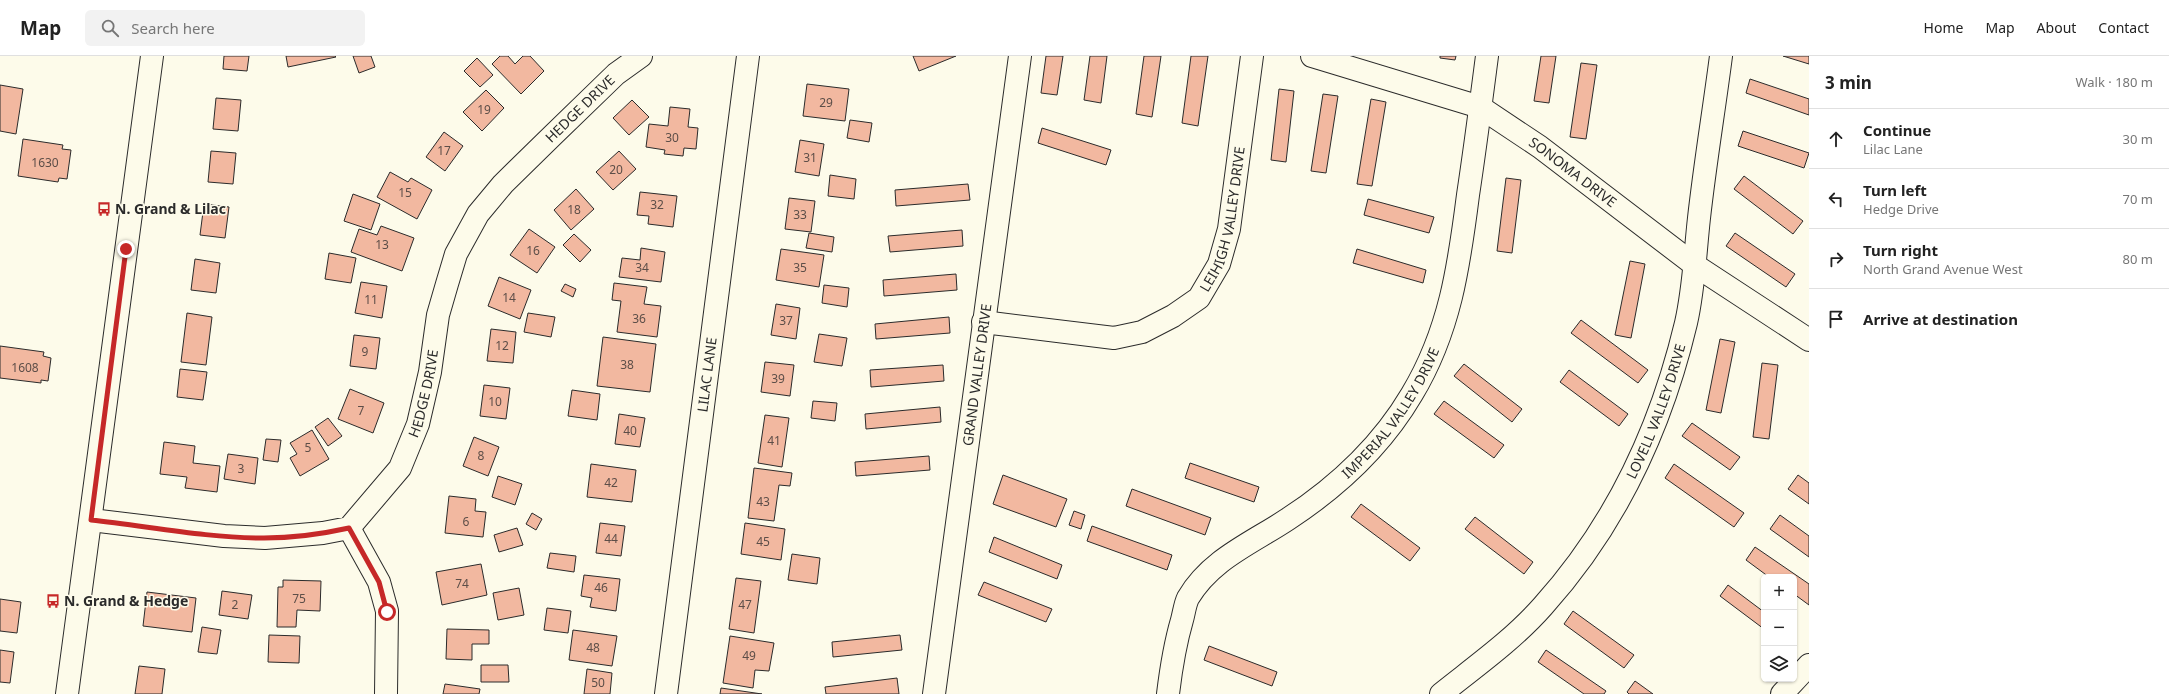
<!DOCTYPE html>
<meta charset="utf-8">
<style>
body{margin:0;font-family:"Noto Sans",sans-serif;background:#f2f2f2;color:#222}
.controls{position:absolute;right:12px;bottom:12px;display:grid;overflow:hidden;border-radius:6px;box-shadow:0 1px 3px #0004}
.controls button{width:36px;height:36px;display:grid;place-items:center;padding:0;border:0;border-bottom:1px solid #e0e0e0;background:#fff;color:#222;font:20px sans-serif}
.stop{position:absolute;width:12px;height:12px;margin:-9px;border:3px solid #c62828;border-radius:50%;background:#fff}
.stop.end{background:#c62828;border-color:#fff;box-shadow:0 1px 4px #0008}
.list{margin:0;padding:0;list-style:none}
h2{display:flex;justify-content:space-between;align-items:center;height:52px;margin:0;padding:0 16px;font-size:17px}
h2 small{font-size:13px;font-weight:400;color:#767676}
.list li{display:grid;grid-template-columns:26px 1fr auto;gap:12px;align-items:center;box-sizing:border-box;height:60px;padding:0 16px;border-top:1px solid #e0e0e0}
.list b{display:block;font-size:15px;white-space:nowrap}
.list p{margin:0;font-size:13px;white-space:nowrap;color:#767676}
.list em{font-size:13px;font-style:normal;color:#767676}
.icon{flex:none;width:22px;height:22px;fill:none;stroke:currentColor;stroke-width:2;stroke-linecap:round;stroke-linejoin:round}
.map{position:relative;flex:none;width:1809px;height:638px;overflow:hidden}
header{display:flex;align-items:center;gap:24px;box-sizing:border-box;height:56px;padding:0 20px;background:#fff;border-bottom:1px solid #e0e0e0}
header strong{font-size:19px}
nav{display:flex;gap:22px;margin-inline-start:auto;font-size:14px}
.search{width:280px;height:36px;background:#f2f2f2;display:flex;align-items:center;gap:10px;box-sizing:border-box;padding:0 14px;border-radius:6px;color:#767676;font-size:15px}
main{display:flex}
aside{flex:1;background:#fff}
.map>svg:first-child{display:block}
.building{fill:#f2b8a0;stroke:#2b2b2b}
.lines{fill:none;stroke-linecap:round;stroke-linejoin:round}
.minor-casing{stroke:#2b2b2b;stroke-width:24}
.major-casing{stroke:#2b2b2b;stroke-width:24}
.minor{stroke:#fdfbea;stroke-width:22}
.major{stroke:#fdfbea;stroke-width:22}
.route{stroke:#c62828;stroke-width:5}
.labels{text-anchor:middle;stroke-width:3;stroke-linejoin:round;paint-order:stroke}
.number-label{font-size:12px;fill:#5d4e48}
.street-label{font-size:14px;fill:#2b2b2b;stroke:#fdfbea}
.poi-label{font-size:14px;font-weight:bold;fill:#2b2b2b;stroke:#fdfbea;text-anchor:start}
</style>
<header>
<strong>Map</strong>
<div class="search"><svg class="icon" aria-label="search" viewBox="0 0 24 24"><circle cx="10" cy="10" r="6"/><path d="M15 15l6 6"/></svg>Search here</div>
<nav><a>Home</a><a>Map</a><a>About</a><a>Contact</a></nav>
</header>
<main>
<div class="map">
<svg width="1809" height="638" viewBox="0 0 1809 638">
<rect width="100%" height="100%" fill="#fdfbea"/>
<g class="building">
<polygon points="224,0 249,0 247,15 223,13"/>
<polygon points="286,0 335,0 336,1 288,11"/>
<polygon points="353,0 371,0 375,11 359,17"/>
<polygon points="500,0 508,0 515,8 523,0 530,0 544,15 521,38 492,8"/>
<polygon points="913,0 956,0 919,15"/>
<polygon points="1046,0 1063,0 1057,39 1041,37"/>
<polygon points="1090,0 1107,0 1101,47 1084,44"/>
<polygon points="1144,0 1161,0 1152,61 1136,58"/>
<polygon points="1191,0 1208,0 1198,70 1182,67"/>
<polygon points="1440,0 1456,0 1455,4 1440,2"/>
<polygon points="1541,0 1556,0 1549,47 1534,45"/>
<polygon points="1783,0 1809,0 1809,8"/>
<polygon points="477,2 493,19 480,31 464,15"/>
<polygon points="1581,7 1597,9 1586,83 1570,81"/>
<polygon points="1750,23 1809,43 1809,59 1746,37"/>
<polygon points="807,28 849,33 845,65 803,60"/>
<polygon points="0,29 23,33 16,78 0,75"/>
<polygon points="1279,33 1294,35 1286,106 1271,104"/>
<polygon points="486,34 504,52 482,75 463,56"/>
<polygon points="1323,38 1338,40 1326,117 1311,115"/>
<polygon points="216,42 241,44 238,75 213,73"/>
<polygon points="1371,43 1386,46 1372,130 1357,128"/>
<polygon points="632,44 649,61 629,79 613,62"/>
<polygon points="670,51 690,53 688,71 698,72 696,93 684,92 683,100 664,98 665,94 646,91 649,68 668,70"/>
<polygon points="850,64 872,67 869,86 847,82"/>
<polygon points="1042,72 1111,94 1106,109 1038,87"/>
<polygon points="1743,75 1809,97 1804,112 1738,90"/>
<polygon points="444,76 463,90 445,115 426,101"/>
<polygon points="23,83 63,89 62,93 71,94 67,123 59,122 58,126 18,120"/>
<polygon points="800,84 824,88 819,120 795,116"/>
<polygon points="211,95 236,97 233,128 208,126"/>
<polygon points="619,95 636,113 613,134 596,116"/>
<polygon points="390,116 408,126 411,122 432,134 417,163 377,141"/>
<polygon points="830,119 856,123 854,143 828,140"/>
<polygon points="1744,120 1803,165 1793,178 1734,133"/>
<polygon points="1506,122 1521,124 1512,197 1497,195"/>
<polygon points="968,128 970,144 896,150 895,134"/>
<polygon points="576,133 594,153 571,174 554,154"/>
<polygon points="640,136 677,140 673,171 648,168 649,160 637,159"/>
<polygon points="353,138 380,148 371,174 344,165"/>
<polygon points="789,142 815,145 811,176 785,173"/>
<polygon points="1368,143 1434,161 1429,177 1364,159"/>
<polygon points="204,148 229,151 225,182 200,179"/>
<polygon points="381,170 414,182 402,215 351,196 359,173 377,179"/>
<polygon points="529,173 555,191 537,217 510,199"/>
<polygon points="962,174 963,190 890,196 888,180"/>
<polygon points="809,177 834,181 832,196 806,192"/>
<polygon points="1735,177 1795,218 1786,231 1726,190"/>
<polygon points="574,178 591,194 580,206 563,189"/>
<polygon points="641,192 665,196 661,226 619,221 622,202 640,204"/>
<polygon points="781,193 824,199 819,231 776,224"/>
<polygon points="1357,193 1426,214 1423,227 1353,207"/>
<polygon points="329,197 356,202 351,227 325,223"/>
<polygon points="195,203 220,207 216,237 191,234"/>
<polygon points="1630,205 1645,208 1631,282 1615,279"/>
<polygon points="956,218 957,234 884,240 883,224"/>
<polygon points="499,221 531,234 520,263 488,250"/>
<polygon points="361,226 387,230 382,262 355,257"/>
<polygon points="614,227 647,231 644,248 661,250 657,281 617,276 621,245 612,244"/>
<polygon points="565,228 576,233 573,241 561,235"/>
<polygon points="824,229 849,232 847,251 822,247"/>
<polygon points="776,248 800,252 796,283 771,279"/>
<polygon points="187,257 212,261 206,309 181,306"/>
<polygon points="528,257 555,261 551,281 524,276"/>
<polygon points="949,261 950,277 876,283 875,268"/>
<polygon points="1581,264 1648,314 1638,327 1571,277"/>
<polygon points="491,273 516,276 513,307 487,305"/>
<polygon points="819,278 847,282 842,310 814,306"/>
<polygon points="354,279 380,282 376,313 350,310"/>
<polygon points="603,281 656,288 650,336 597,330"/>
<polygon points="1720,283 1735,286 1721,357 1706,354"/>
<polygon points="0,290 44,296 43,300 51,302 48,325 41,324 41,327 0,322"/>
<polygon points="765,306 794,309 790,340 761,336"/>
<polygon points="1762,307 1778,309 1769,383 1753,381"/>
<polygon points="1464,308 1522,353 1512,366 1454,320"/>
<polygon points="943,309 944,325 871,331 870,314"/>
<polygon points="180,313 207,316 203,344 177,341"/>
<polygon points="1569,314 1628,358 1619,370 1560,326"/>
<polygon points="484,329 510,332 506,363 480,360"/>
<polygon points="350,333 384,347 373,377 338,363"/>
<polygon points="572,334 600,338 597,364 568,360"/>
<polygon points="813,345 837,347 835,365 811,362"/>
<polygon points="1444,345 1504,389 1494,402 1434,358"/>
<polygon points="940,351 941,366 866,373 865,358"/>
<polygon points="619,358 645,362 640,391 615,388"/>
<polygon points="765,359 789,362 782,411 758,407"/>
<polygon points="328,362 342,380 328,390 315,371"/>
<polygon points="1692,367 1740,401 1730,414 1682,380"/>
<polygon points="312,374 329,403 300,420 290,402 297,398 290,387"/>
<polygon points="474,381 499,391 488,420 463,410"/>
<polygon points="266,383 281,384 278,406 263,404"/>
<polygon points="164,386 195,390 193,407 220,410 217,436 185,432 187,421 160,418"/>
<polygon points="228,398 258,402 255,428 224,423"/>
<polygon points="929,400 930,414 856,420 855,406"/>
<polygon points="1190,407 1259,431 1254,446 1185,422"/>
<polygon points="591,408 636,414 632,446 587,441"/>
<polygon points="1674,408 1744,457 1734,471 1665,422"/>
<polygon points="754,412 792,417 790,430 779,429 774,465 748,462"/>
<polygon points="1003,419 1067,443 1056,471 993,448"/>
<polygon points="1798,419 1809,427 1809,448 1788,433"/>
<polygon points="498,420 522,428 515,449 492,441"/>
<polygon points="1132,433 1211,462 1205,479 1126,450"/>
<polygon points="449,440 476,443 475,455 486,456 483,481 445,477"/>
<polygon points="1361,448 1420,492 1410,505 1351,461"/>
<polygon points="1074,455 1085,459 1081,473 1069,469"/>
<polygon points="532,457 542,463 536,474 526,468"/>
<polygon points="1780,459 1809,480 1809,501 1770,473"/>
<polygon points="1475,461 1533,506 1524,518 1465,473"/>
<polygon points="600,467 625,470 621,500 596,497"/>
<polygon points="745,467 785,473 781,504 741,498"/>
<polygon points="1092,470 1172,499 1167,514 1087,485"/>
<polygon points="517,472 523,489 499,496 494,479"/>
<polygon points="994,481 1062,509 1057,523 989,496"/>
<polygon points="1755,491 1809,528 1809,549 1794,538 1794,521 1769,521 1746,504"/>
<polygon points="550,497 576,500 574,516 547,512"/>
<polygon points="792,498 820,502 817,528 788,524"/>
<polygon points="481,508 487,539 442,549 436,516"/>
<polygon points="584,519 620,523 616,555 590,551 592,542 581,540"/>
<polygon points="736,522 761,525 754,577 729,573"/>
<polygon points="283,524 321,525 320,555 297,554 296,571 277,571 278,531 283,531"/>
<polygon points="984,526 1052,553 1046,566 978,539"/>
<polygon points="1728,529 1764,556 1764,573 1720,540"/>
<polygon points="519,532 524,559 498,564 493,537"/>
<polygon points="222,535 252,539 248,563 219,559"/>
<polygon points="147,536 196,542 192,576 143,570"/>
<polygon points="0,543 21,546 17,577 0,575"/>
<polygon points="547,552 571,555 568,577 544,574"/>
<polygon points="1573,555 1634,599 1624,612 1564,568"/>
<polygon points="202,571 221,574 217,598 198,596"/>
<polygon points="447,573 489,574 489,588 472,588 472,604 446,603"/>
<polygon points="573,574 617,580 612,610 569,604"/>
<polygon points="269,579 300,580 299,607 268,606"/>
<polygon points="900,579 902,594 833,601 832,586"/>
<polygon points="730,580 774,587 769,615 755,614 753,632 723,627"/>
<polygon points="1209,590 1277,616 1272,630 1204,604"/>
<polygon points="0,594 14,596 10,627 0,626"/>
<polygon points="1546,594 1606,635 1604,638 1584,638 1538,606"/>
<polygon points="481,609 508,609 509,626 481,626"/>
<polygon points="139,610 165,613 162,638 135,638"/>
<polygon points="587,613 612,617 610,638 584,638"/>
<polygon points="897,622 899,638 826,638 825,631"/>
<polygon points="1635,625 1653,638 1629,638 1627,636"/>
<polygon points="445,628 480,633 479,638 443,638"/>
<polygon points="721,632 762,638 720,638"/>
</g>
<g class="lines">
<defs>
<g id="minor">
<path id="s1" d="M1312,0L1480,51L1540,91L1696,210L1809,284"/>
<path id="s2" d="M983,266L1114,282L1142,276L1173,260L1199,242L1219,208L1229,173L1252,0"/>
<path id="s3" d="M91,464L224,480L265,482L323,477L349,472L400,412L418,368L430,316L438,259L447,228L456,198L478,158L503,128L552,80L616,18L641,0"/>
<polyline points="349,472 379,526 387,555 386,638"/>
<path id="s4" d="M666,638L748,0"/>
<path id="s5" d="M934,638L1020,0"/>
<path id="s6" d="M1168,638C1171,613 1175,588 1182,564C1184,557 1185,548 1188,542C1211,503 1252,487 1288,463C1337,431 1382,389 1412,338C1450,275 1459,210 1468,139C1475,93 1481,46 1487,0"/>
<path id="s7" d="M1441,638C1476,610 1513,584 1543,550C1616,469 1661,372 1686,267C1694,232 1695,198 1699,162C1705,108 1714,54 1721,0"/>
<polyline points="1782,638 1809,609"/>
</g>
<polyline id="major" points="67,638 152,0"/>
</defs>
<use href="#minor" class="minor-casing"/>
<use href="#major" class="major-casing"/>
<use href="#minor" class="minor"/>
<use href="#major" class="major"/>
</g>
<g class="lines">
<path class="route" d="M126,193L91,464C148,470 206,482 264,482C293,482 322,478 349,472L379,526L387,556"/>
</g>
<defs>
<symbol id="bus-bare" viewBox="-9 -9 18 18"><path d="M-5-6H5V4H4V6H2V4H-2V6H-4V4H-5ZM-3.5-4V0h7V-4ZM-3.5 1.2v1.5H-2V1.2ZM2 1.2v1.5H3.5V1.2Z" fill="#c62828" stroke="#fdfbea" stroke-width="2.5" paint-order="stroke"/></symbol>
</defs>
<g fill-rule="evenodd">
<use href="#bus-bare" x="94" y="143" width="20" height="20"/>
<use href="#bus-bare" x="43" y="535" width="20" height="20"/>
</g>
<g class="labels">
<g class="number-label">
<text x="826" y="51">29</text>
<text x="484" y="58">19</text>
<text x="672" y="86">30</text>
<text x="444" y="99">17</text>
<text x="810" y="106">31</text>
<text x="45" y="111">1630</text>
<text x="616" y="118">20</text>
<text x="405" y="141">15</text>
<text x="657" y="153">32</text>
<text x="574" y="158">18</text>
<text x="800" y="163">33</text>
<text x="382" y="193">13</text>
<text x="533" y="199">16</text>
<text x="642" y="216">34</text>
<text x="800" y="216">35</text>
<text x="509" y="246">14</text>
<text x="371" y="248">11</text>
<text x="639" y="267">36</text>
<text x="786" y="269">37</text>
<text x="502" y="294">12</text>
<text x="365" y="300">9</text>
<text x="627" y="313">38</text>
<text x="25" y="316">1608</text>
<text x="778" y="327">39</text>
<text x="495" y="350">10</text>
<text x="361" y="359">7</text>
<text x="630" y="379">40</text>
<text x="774" y="389">41</text>
<text x="308" y="396">5</text>
<text x="481" y="404">8</text>
<text x="241" y="417">3</text>
<text x="611" y="431">42</text>
<text x="763" y="450">43</text>
<text x="466" y="470">6</text>
<text x="611" y="487">44</text>
<text x="763" y="490">45</text>
<text x="462" y="532">74</text>
<text x="601" y="536">46</text>
<text x="299" y="547">75</text>
<text x="235" y="553">2</text>
<text x="745" y="553">47</text>
<text x="593" y="596">48</text>
<text x="749" y="604">49</text>
<text x="598" y="631">50</text>
</g>
<g class="street-label">
<text dy="5" stroke="none"><textPath href="#s3" startOffset="753">HEDGE DRIVE</textPath></text>
<text dy="5" stroke="none"><textPath href="#s1" startOffset="289">SONOMA DRIVE</textPath></text>
<text dy="5" stroke="none"><textPath href="#s2" startOffset="311">LEIHIGH VALLEY DRIVE</textPath></text>
<text dy="5" stroke="none"><textPath href="#s4" startOffset="322">LILAC LANE</textPath></text>
<text dy="5" stroke="none"><textPath href="#s5" startOffset="322">GRAND VALLEY DRIVE</textPath></text>
<text dy="5" stroke="none"><textPath href="#s3" startOffset="417">HEDGE DRIVE</textPath></text>
<text dy="5" stroke="none"><textPath href="#s7" startOffset="362">LOVELL VALLEY DRIVE</textPath></text>
<text dy="5" stroke="none"><textPath href="#s6" startOffset="377">IMPERIAL VALLEY DRIVE</textPath></text>
</g>
<g class="poi-label">
<text x="115" y="158">N. Grand &amp; Lilac</text>
<text x="64" y="550">N. Grand &amp; Hedge</text>
</g>
</g>
</svg>
<div class="controls">
<button>+</button>
<button>−</button>
<button><svg class="icon" aria-label="layers" viewBox="0 0 24 24"><path d="M12 4l9 5-9 5-9-5zM3 14l9 5 9-5"/></svg></button>
</div>
<div class="stop" style="left:387px;top:556px"></div>
<div class="stop end" style="left:126px;top:193px"></div>
</div>
<aside>
<h2>3 min<small>Walk · 180 m</small></h2>
<ul class="list">
<li><svg class="icon" aria-label="ahead" viewBox="0 0 24 24"><path d="M12 20V5M6 11l6-6 6 6"/></svg><div><b>Continue</b><p>Lilac Lane</p></div><em>30 m</em></li>
<li><svg class="icon" aria-label="left" viewBox="0 0 24 24"><path d="M17 20v-9H6M10 6l-5 5 5 5"/></svg><div><b>Turn left</b><p>Hedge Drive</p></div><em>70 m</em></li>
<li><svg class="icon" aria-label="right" viewBox="0 0 24 24"><path d="M7 20v-9h11M14 6l5 5-5 5"/></svg><div><b>Turn right</b><p>North Grand Avenue West</p></div><em>80 m</em></li>
<li><svg class="icon" aria-label="arrive" viewBox="0 0 24 24"><path d="M6 21V4h12l-3 4 3 4H6"/></svg><div><b>Arrive at destination</b></div></li>
</ul>
</aside>
</main>
